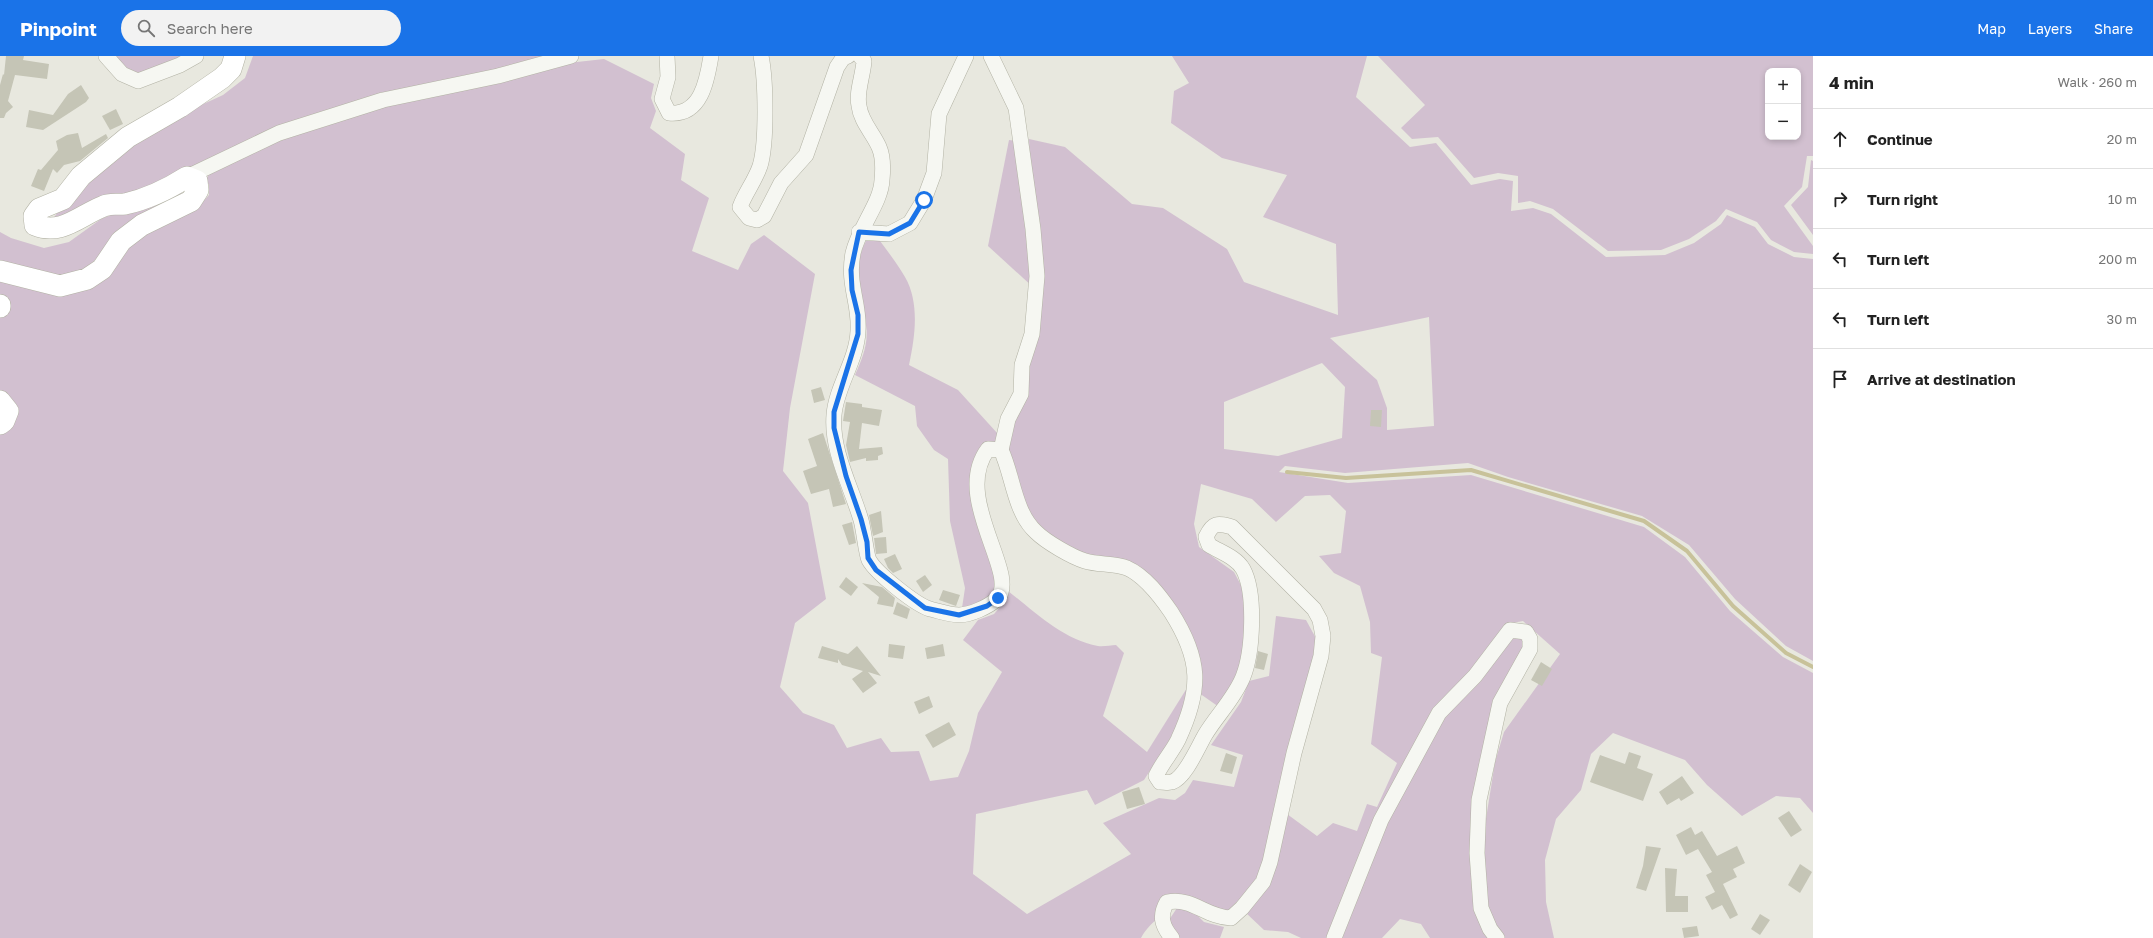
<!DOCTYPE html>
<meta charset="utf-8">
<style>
body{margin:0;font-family:"Golos Text",sans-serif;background:#f2f2f2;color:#222}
.controls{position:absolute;right:12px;top:12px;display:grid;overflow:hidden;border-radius:8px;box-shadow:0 2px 6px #0003}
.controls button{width:36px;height:36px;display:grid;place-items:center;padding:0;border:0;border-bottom:1px solid #e0e0e0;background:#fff;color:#222;font:20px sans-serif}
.stop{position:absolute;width:12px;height:12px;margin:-9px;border:3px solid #1a73e8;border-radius:50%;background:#fff}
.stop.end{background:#1a73e8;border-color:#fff;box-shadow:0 1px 4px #0008}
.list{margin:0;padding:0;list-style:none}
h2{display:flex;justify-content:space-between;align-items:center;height:52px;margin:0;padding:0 16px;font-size:17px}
h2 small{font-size:13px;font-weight:400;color:#767676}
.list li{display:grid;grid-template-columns:26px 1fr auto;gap:12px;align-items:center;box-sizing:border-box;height:60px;padding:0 16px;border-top:1px solid #e0e0e0}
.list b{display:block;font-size:15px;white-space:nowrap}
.list em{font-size:13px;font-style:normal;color:#767676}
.icon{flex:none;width:22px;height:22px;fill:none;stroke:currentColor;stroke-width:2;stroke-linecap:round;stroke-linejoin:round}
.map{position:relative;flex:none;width:1813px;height:882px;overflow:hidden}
header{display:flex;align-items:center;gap:24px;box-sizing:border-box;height:56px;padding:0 20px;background:#1a73e8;color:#fff}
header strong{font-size:19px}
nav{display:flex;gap:22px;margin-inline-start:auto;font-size:14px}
.search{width:280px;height:36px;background:#f2f2f2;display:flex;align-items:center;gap:10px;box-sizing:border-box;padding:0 14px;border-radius:22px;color:#767676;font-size:15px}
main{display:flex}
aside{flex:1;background:#fff}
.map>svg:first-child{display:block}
.green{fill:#d2c0d0;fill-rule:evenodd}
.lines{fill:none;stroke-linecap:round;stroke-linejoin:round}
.stream{stroke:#c8c29a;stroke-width:4}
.building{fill:#c5c5b6}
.minor-casing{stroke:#b2b2a4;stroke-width:16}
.secondary-casing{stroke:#b2b2a4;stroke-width:22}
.minor{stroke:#f6f7f2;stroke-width:15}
.secondary{stroke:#fff;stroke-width:21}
.route{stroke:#1a73e8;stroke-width:5}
</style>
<header>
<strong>Pinpoint</strong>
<div class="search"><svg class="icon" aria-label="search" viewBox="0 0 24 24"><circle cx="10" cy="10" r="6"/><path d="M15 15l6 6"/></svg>Search here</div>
<nav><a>Map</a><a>Layers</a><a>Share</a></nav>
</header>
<main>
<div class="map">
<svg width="1813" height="882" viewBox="0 0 1813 882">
<rect width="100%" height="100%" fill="#e8e8df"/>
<g class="green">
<polygon points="115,0 188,0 138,18 123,11"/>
<polygon points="253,0 552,0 381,40 125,142 100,140 63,168 49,168 82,124 173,62 223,39 245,22"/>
<path d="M1172,0H1367L1356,41L1410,91L1436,87L1471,129L1500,123L1513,125L1511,155L1533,152L1551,158L1606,201L1665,199L1694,187L1721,168L1727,159L1755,171L1768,188L1794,201L1813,203V605L1786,590L1735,543L1689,489L1642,460L1508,421L1468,407L1345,417L1285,410L1279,416L1348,427L1471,419L1644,471L1685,501L1730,555L1783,601L1813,617V757L1800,742L1776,740L1742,760L1707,729L1685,704L1613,677L1591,698L1581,734L1556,763L1545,804L1546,846L1554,882H1500L1491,867L1483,835L1485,769L1495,706L1504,676L1560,598L1523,565L1507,568L1469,617L1432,654L1376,765L1329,882H1301L1288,876L1264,874L1245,856L1287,758L1317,780L1333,767L1357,775L1367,748L1377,751L1397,707L1371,688L1382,601L1371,597L1370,566L1360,530L1334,517L1319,500L1341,497L1346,455L1330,439L1305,440L1276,466L1252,443L1201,428L1194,468L1199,491L1234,516L1244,535L1246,575L1243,612L1219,651L1199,637L1160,531L1079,496L1052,481L1034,464L1023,444L1005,381L1035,277L1029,83L1065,91L1132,148L1163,152L1227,193L1244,226L1338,259L1336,188L1263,161L1287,119L1222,102L1171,67L1174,35L1189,27ZM1429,261L1434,370L1387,374V352L1377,324L1330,282ZM1322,307L1345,331L1342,382L1278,400L1224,393V346Z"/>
<path d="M1378,0H1813V100H1807L1802,131L1784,150L1813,190V198L1794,196L1771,184L1757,166L1726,153L1716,165L1689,183L1661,194L1608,195L1553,153L1530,145L1518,147V120L1498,117L1474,122L1438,81L1412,83L1401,72L1425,49ZM1768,15H1798V81H1768Z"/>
<path d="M604,3L654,28L651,42L656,55L650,72L685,98L681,124L709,142L692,195L738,214L751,188L764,179L815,218L790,352L783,415L808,447L826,543L795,567L780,631L803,657L834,669L847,692L881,682L891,696L919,695L930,725L958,721L969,695L978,657L1002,616L963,584L978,564L994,558L1002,549L1008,535C1035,556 1063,584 1098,590C1103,591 1111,589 1116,589L1124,597L1103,660L1147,696L1187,632L1185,655L1174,677L1144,724L1095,749L1087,734L976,758L973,818L1027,858L1131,798L1103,767L1159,742L1175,744L1185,737L1193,724L1234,731L1243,699L1211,689L1241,646L1249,625L1269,620L1276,560L1306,564L1318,586L1259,825L1225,858L1188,842C1172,853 1151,863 1141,882H0V223L51,237L123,195L143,179L199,150L209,139V129L206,124L210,116L282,82L384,50L559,8Z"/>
<polygon points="1009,84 1017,85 1034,232 988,190"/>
<polygon points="1811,104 1813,105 1813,179 1791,149 1808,131"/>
<polygon points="177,132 182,136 178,145 103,197 86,212 65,220 43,221 0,210 0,176 11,182 44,192 69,186 101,163"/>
<path d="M866,185H880C889,197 898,209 905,221C920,247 915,281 909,309L958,334L998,378L997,389L978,400L997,533L982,548L962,552L965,532L950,465L948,403L934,394L917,370L915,350L855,319C862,303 869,287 866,269C865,261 860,253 859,245C855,224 856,204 866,185Z"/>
<polygon points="1514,579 1522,579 1526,586 1474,732 1488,882 1430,882 1421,868 1400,863 1382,882 1337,882 1386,764 1443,662 1479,626"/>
<polygon points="1177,852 1192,854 1204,866 1224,871 1220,882 1177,882 1169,864"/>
</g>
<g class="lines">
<polyline class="stream" points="1287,416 1346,422 1471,414 1644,465 1687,495 1733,550 1786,597 1813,611"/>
</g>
<g class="building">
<polygon points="6,0 24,0 23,4 49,8 47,23 15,19 8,45 13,51 6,57 4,62 0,62 0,29 3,18 4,19"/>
<polygon points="81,29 89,42 86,46 43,74 26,71 29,54 53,59 68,38"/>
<polygon points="116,53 123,68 110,74 102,60"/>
<polygon points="78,77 82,92 106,78 108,82 80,105 64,109 57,117 53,113 44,135 31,130 38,113 41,114 58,94 56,85 67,79"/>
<polygon points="821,331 825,344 814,347 811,334"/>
<polygon points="846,346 862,348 862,351 882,354 879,370 862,367 859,393 882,391 883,398 878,400 878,404 866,405 866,402 850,406 846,389 850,366 843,365"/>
<polygon points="1371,354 1382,354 1381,371 1370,370"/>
<polygon points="823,377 846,448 833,451 829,433 811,438 803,415 817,410 808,383"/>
<polygon points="881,455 883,476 873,480 869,459"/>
<polygon points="852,466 856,487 849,489 842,469"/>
<polygon points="886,481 887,497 876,498 874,482"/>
<polygon points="895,498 902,513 893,517 888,512 884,503"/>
<polygon points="925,519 932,529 923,536 916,525"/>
<polygon points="846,521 858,531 851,540 839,531"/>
<polygon points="862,527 882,531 895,542 893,551 877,548 879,541"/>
<polygon points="943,534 960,539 956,550 939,544"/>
<polygon points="897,546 910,553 907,563 893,558"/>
<polygon points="889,588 905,590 903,603 888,601"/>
<polygon points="943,588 945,600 927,603 925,592"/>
<polygon points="822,590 848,598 857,590 881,620 868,616 877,627 863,637 852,623 863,615 842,609 838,603 838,607 818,602"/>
<polygon points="1258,595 1268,598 1264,614 1255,612"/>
<polygon points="1541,606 1552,613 1542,630 1531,624"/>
<polygon points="929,640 933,651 919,658 914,646"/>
<polygon points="949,666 956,679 933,692 925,679"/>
<polygon points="1629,696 1641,700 1637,712 1653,718 1643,745 1590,726 1600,699 1625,708"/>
<polygon points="1226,697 1237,701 1232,718 1220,715"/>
<polygon points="1682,720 1694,737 1681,745 1679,742 1667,749 1659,736"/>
<polygon points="1139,731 1145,748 1127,753 1122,736"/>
<polygon points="1789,755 1802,774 1791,781 1778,762"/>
<polygon points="1691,771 1695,779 1702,775 1717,800 1737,790 1745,807 1733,813 1737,821 1723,828 1738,859 1730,863 1722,849 1712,854 1705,841 1715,836 1706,819 1712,816 1698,793 1686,799 1676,779"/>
<polygon points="1646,790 1661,792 1646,835 1636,832 1643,810"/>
<polygon points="1800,808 1812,816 1800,837 1788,829"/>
<polygon points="1665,812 1677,813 1675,840 1688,840 1688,856 1666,856"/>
<polygon points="1760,858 1770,864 1760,879 1751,873"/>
<polygon points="1697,870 1699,880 1684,882 1682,872"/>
</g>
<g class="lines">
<defs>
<g id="minor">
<polyline points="106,0 122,18 138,25 180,9 196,0"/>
<path d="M667,0L668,21L662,43L669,57C701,60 707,25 711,0"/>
<path d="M761,0C766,24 767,87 760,110C755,125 745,137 740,151L749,162L757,164L764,160L781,127L806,99L837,11L843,2L848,0"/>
<path d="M860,0L864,5C863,20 856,36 859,50C861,66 873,77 879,91C883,100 883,114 882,124C881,147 859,171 853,197C847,229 860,247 858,275C857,304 836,331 834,359C831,395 851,430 861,464C864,474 866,498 869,504C876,517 916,549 930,553C939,555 950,559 959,559C970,559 988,551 997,543C1021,519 951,442 988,393L1001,394C1013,419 1014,456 1036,476C1046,486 1072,501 1085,505C1098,509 1114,507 1127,512C1145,520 1160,540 1171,556C1201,603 1202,633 1178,684C1172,696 1162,707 1156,720L1160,726C1164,726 1169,727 1172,726C1185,722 1198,691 1205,679C1217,659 1234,643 1243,621C1253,596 1256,537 1243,513C1236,501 1220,496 1209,489L1206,481C1213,466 1217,467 1232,471L1314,553L1320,564L1323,580L1321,600L1294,697L1270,806L1263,826L1242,852L1231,862C1205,861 1193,841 1167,846C1159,860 1162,870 1172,882"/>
<polyline points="991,0 1016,52 1033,173 1037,220 1032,278 1022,309 1021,338 1008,363 1001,394"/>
<polyline points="187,121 279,77 383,44 498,20 571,0"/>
<polyline points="859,176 889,178 910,167 924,144 934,117 939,58 966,0"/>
<polyline points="1334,882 1381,764 1439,657 1475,620 1510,574 1526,576 1530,583 1530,593 1500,647 1479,744 1477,797 1481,852 1490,873 1497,882"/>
</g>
<g id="secondary">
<path d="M0,215L60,230L87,223L102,213L121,185L142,169L191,145L198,134L197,125L187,121C168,133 148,143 125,148C118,149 110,147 104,150C80,159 62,180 35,169L34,160L39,153L63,143L81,120L128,81L180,51L222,22L231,13L235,0"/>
<polyline points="0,249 0,251"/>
<polyline points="0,345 8,355 4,365 0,368"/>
</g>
</defs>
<use href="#minor" class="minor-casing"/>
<use href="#secondary" class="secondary-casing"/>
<use href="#minor" class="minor"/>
<use href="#secondary" class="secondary"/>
</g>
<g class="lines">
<polyline class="route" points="924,144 910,167 889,178 859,176 851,214 852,234 858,259 858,278 834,356 834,372 846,420 861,463 867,486 868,502 876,514 925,552 959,559 987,550 998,542"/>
</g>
</svg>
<div class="controls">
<button>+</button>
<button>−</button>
</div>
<div class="stop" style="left:924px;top:144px"></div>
<div class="stop end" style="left:998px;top:542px"></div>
</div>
<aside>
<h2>4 min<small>Walk · 260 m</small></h2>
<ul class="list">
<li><svg class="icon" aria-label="ahead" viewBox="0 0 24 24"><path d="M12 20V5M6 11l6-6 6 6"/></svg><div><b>Continue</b></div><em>20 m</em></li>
<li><svg class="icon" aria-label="right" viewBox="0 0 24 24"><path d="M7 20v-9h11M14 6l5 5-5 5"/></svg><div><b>Turn right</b></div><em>10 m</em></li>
<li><svg class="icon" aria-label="left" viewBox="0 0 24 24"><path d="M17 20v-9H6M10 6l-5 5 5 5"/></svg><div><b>Turn left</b></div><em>200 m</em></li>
<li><svg class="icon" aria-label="left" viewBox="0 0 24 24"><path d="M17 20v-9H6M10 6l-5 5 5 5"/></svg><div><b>Turn left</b></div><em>30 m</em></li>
<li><svg class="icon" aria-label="arrive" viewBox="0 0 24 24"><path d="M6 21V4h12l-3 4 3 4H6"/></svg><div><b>Arrive at destination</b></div></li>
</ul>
</aside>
</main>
